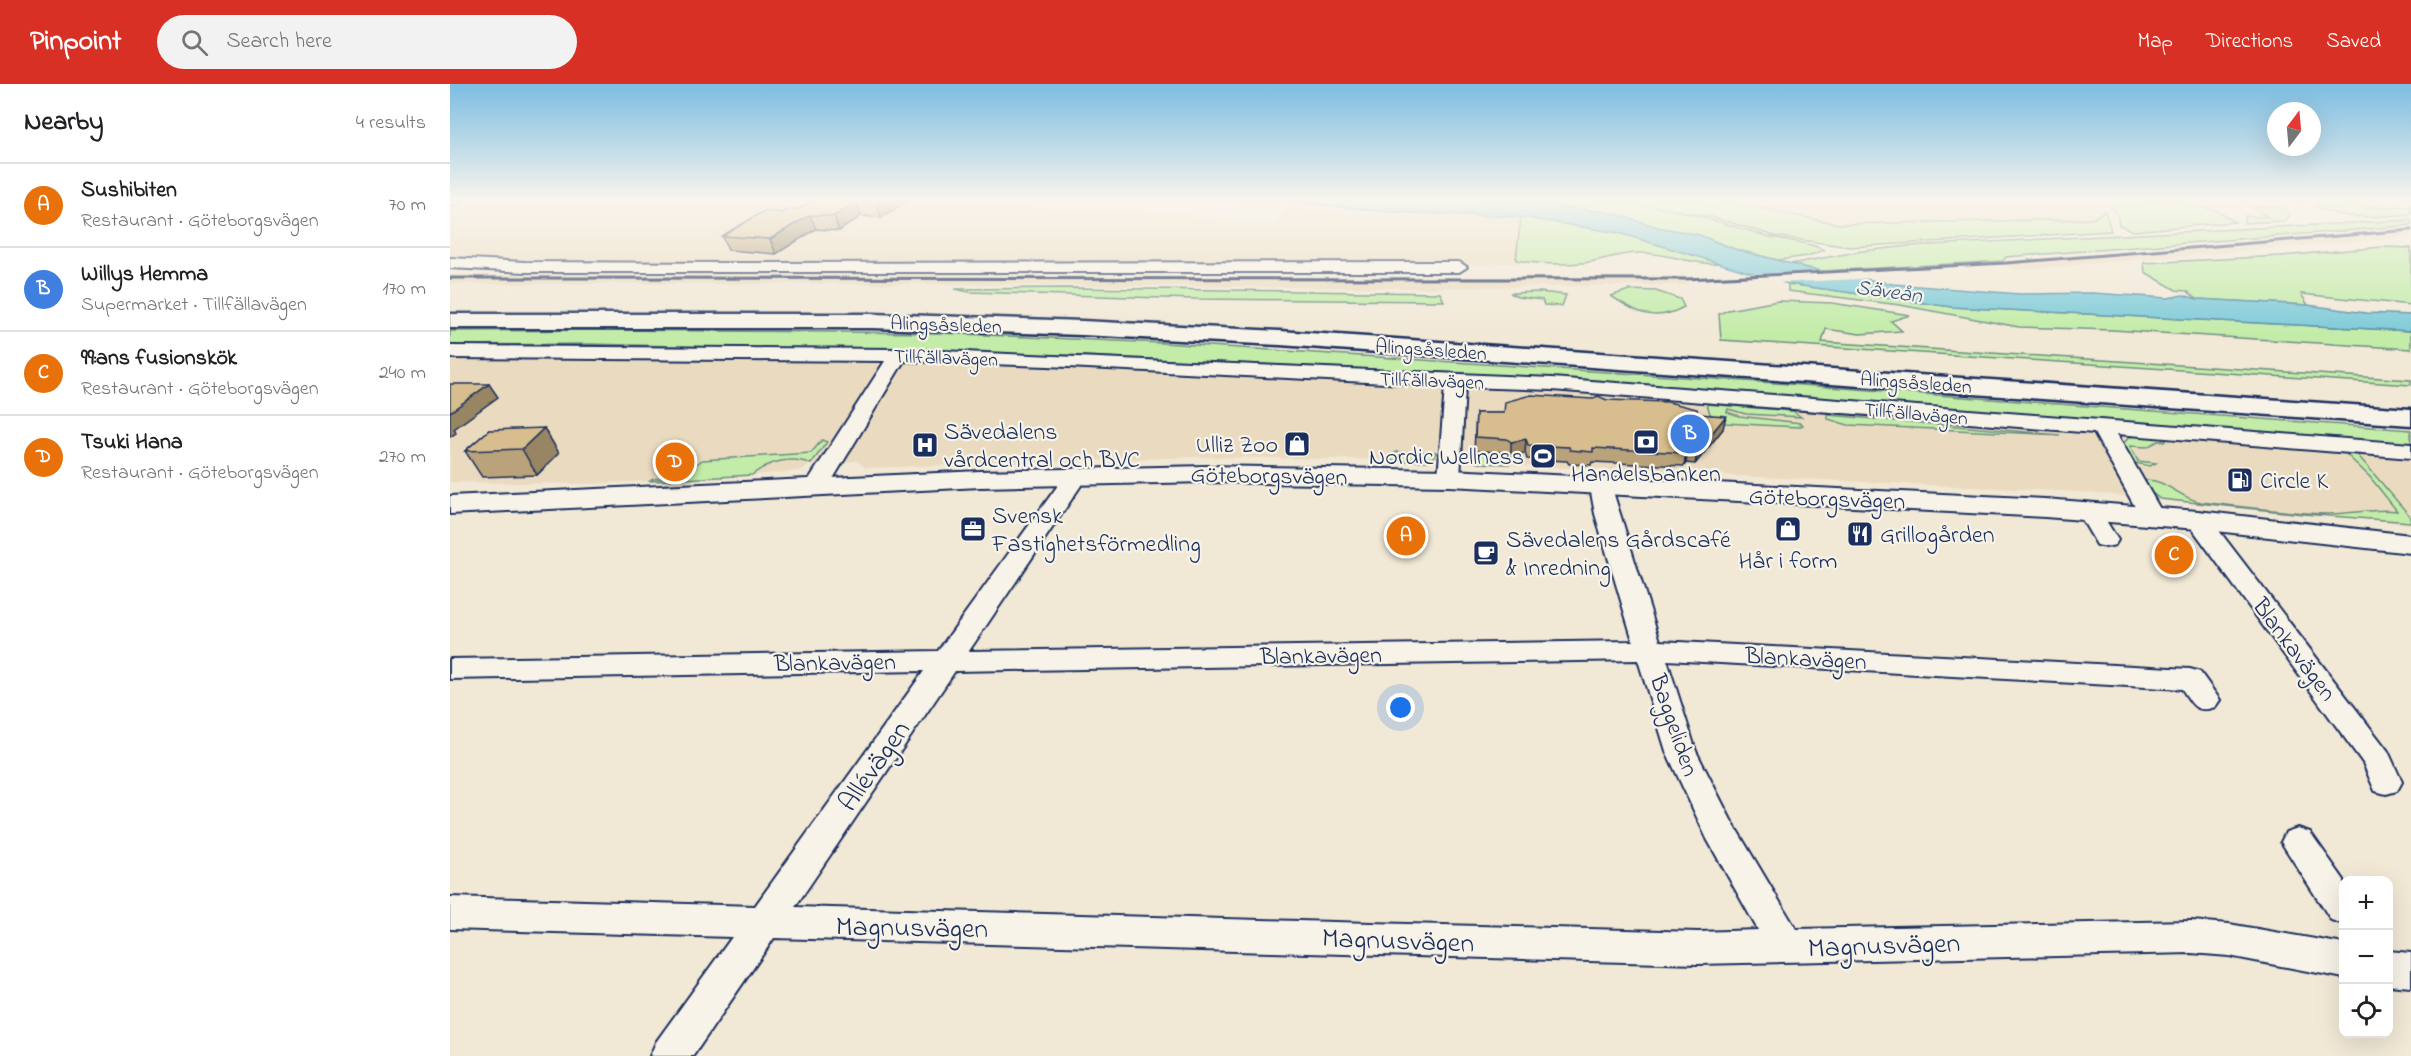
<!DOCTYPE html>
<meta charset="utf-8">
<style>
body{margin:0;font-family:"Indie Flower",sans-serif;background:#f2f2f2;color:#202124}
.controls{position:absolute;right:18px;bottom:18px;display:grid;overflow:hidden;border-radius:12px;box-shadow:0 6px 24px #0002}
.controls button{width:54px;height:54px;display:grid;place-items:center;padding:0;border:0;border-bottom:2px solid #e0e0e0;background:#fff;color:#202124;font:30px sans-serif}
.compass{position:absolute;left:1817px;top:18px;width:54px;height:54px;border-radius:50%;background:#fff;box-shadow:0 6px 24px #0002;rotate:16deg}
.you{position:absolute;left:951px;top:624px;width:21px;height:21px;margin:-15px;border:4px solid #fff;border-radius:50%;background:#1a73e8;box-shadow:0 0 0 9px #1a73e833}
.badge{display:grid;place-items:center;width:39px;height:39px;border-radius:50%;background:#d93025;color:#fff;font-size:20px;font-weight:700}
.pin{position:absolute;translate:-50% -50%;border:3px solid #fff;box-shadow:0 2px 6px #0006}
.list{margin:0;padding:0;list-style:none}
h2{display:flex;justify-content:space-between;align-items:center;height:78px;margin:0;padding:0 24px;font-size:26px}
h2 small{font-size:20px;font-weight:400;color:#757577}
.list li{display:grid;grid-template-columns:39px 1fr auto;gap:18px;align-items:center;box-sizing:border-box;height:84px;padding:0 24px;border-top:2px solid #e0e0e0}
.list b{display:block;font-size:22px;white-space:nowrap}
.list p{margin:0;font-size:20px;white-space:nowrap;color:#757577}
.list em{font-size:20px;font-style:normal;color:#757577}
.icon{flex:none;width:33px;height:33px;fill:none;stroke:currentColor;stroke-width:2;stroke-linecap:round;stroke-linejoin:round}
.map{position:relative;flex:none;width:1961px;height:972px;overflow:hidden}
header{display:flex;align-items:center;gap:36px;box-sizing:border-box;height:84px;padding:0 30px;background:#d93025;color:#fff}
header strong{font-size:28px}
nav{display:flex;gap:33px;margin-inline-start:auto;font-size:21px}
.search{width:420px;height:54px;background:#f2f2f2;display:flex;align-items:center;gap:15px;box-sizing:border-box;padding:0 21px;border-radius:33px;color:#757577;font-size:22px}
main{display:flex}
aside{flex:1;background:#fff}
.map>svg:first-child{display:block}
.built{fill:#eadbc0}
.green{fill:#c2eca8;stroke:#6e8e83;stroke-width:1.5}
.water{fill:#7bcad8;stroke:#558ca7;stroke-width:1.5}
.pier{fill:#f1e8d6}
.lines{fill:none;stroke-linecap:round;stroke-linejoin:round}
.minor-casing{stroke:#1b2f5e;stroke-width:4}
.tertiary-casing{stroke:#1b2f5e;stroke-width:4}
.motorway-casing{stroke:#1b2f5e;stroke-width:5}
.minor{fill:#f7f3e8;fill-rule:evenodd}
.tertiary{fill:#f7f3e8;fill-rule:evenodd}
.motorway{fill:#f7f3e8;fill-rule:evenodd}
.rail{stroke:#1b2f5e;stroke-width:3}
.wall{fill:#baa37a;stroke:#1b2f5e;stroke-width:1.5}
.shaded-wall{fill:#978563;stroke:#1b2f5e;stroke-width:1.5}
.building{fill:#d8be8e;stroke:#1b2f5e;stroke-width:1.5}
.labels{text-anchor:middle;stroke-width:4.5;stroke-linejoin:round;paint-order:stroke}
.far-street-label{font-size:20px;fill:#1b2f5e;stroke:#f7f3e8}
.far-water-label{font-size:22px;font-style:italic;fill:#33567c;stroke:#f7f3e8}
.poi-label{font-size:24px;fill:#1b2f5e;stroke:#f7f3e8;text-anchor:start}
.street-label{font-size:24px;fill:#1b2f5e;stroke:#f7f3e8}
.near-street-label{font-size:28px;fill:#1b2f5e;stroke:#f7f3e8}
</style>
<header>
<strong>Pinpoint</strong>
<div class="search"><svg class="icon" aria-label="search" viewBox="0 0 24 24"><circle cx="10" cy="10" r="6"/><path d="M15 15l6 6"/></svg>Search here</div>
<nav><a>Map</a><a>Directions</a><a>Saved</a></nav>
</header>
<main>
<aside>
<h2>Nearby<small>4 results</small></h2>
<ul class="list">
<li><span class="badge" style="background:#e8710a">A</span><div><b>Sushibiten</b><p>Restaurant · Göteborgsvägen</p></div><em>70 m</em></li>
<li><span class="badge" style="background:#3f7fe0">B</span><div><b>Willys Hemma</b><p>Supermarket · Tillfällavägen</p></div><em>170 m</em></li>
<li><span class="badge" style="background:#e8710a">C</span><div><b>99:ans fusionskök</b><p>Restaurant · Göteborgsvägen</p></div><em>240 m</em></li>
<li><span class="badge" style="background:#e8710a">D</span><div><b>Tsuki Hana</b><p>Restaurant · Göteborgsvägen</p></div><em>270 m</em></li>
</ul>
</aside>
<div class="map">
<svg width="1961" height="972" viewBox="0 0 1961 972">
<rect width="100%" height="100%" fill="#f1e8d6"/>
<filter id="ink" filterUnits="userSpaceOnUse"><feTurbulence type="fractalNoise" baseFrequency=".0167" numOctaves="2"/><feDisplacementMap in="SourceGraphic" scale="12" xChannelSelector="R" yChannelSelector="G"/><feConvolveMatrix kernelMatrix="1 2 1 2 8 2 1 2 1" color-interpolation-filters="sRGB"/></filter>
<g filter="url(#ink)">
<g class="built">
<polygon points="0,116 555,116 588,123 640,126 677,125 824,142 836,124 964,133 965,129 1071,133 1066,179 965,181 92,178 0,176"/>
<polygon points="1269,116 1961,116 1961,117 1856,123 1655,127 1642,135 1389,140"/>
<polygon points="1961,144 1961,153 1565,186 1553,177"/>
<polygon points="0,191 489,191 1070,195 1235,192 1238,201 963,204 430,200 0,200"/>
<polygon points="0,274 430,274 698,285 963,301 1048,301 1961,371 1961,440 1630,408 947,376 747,373 416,384 407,377 360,381 349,387 283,393 139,400 0,398"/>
</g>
<g class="green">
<path d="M1052,116C1097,116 1144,113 1189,119C1231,125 1272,139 1313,151C1333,157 1355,156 1374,166L1358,172L1328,176L1284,165L1249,151L1207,143L1161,129Z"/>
<polygon points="1172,116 1269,116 1389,140 1642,135 1655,127 1661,147 1399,163 1325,152 1262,133"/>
<polygon points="1655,116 1728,116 1735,120 1768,127 1785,138 1683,147 1669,141 1667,130"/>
<path d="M1872,116L1923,123L1961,122V130C1923,133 1901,137 1864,123Z"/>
<polygon points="1804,123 1833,123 1840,132 1834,137 1794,139 1795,132 1817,133"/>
<path d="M1071,133L1169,149L1270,179C1246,182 1218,169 1192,169C1171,168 1152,177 1132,179C1110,181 1088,180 1066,176Z"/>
<polygon points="1961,136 1961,141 1931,144 1556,173 1553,177 1373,187 1340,180 1412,167 1459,162"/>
<polygon points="1933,163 1961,164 1961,221 1851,210 1858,221 1747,215 1737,207 1726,206 1695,188 1694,179 1831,172"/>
<polygon points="1338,200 1502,223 1961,247 1961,265 1663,246 1569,243 1450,221 1338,207"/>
<polygon points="619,204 990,209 994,217 745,215 519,208 505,205"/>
<path d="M1179,206L1206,207L1230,215L1234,223C1204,239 1187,229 1161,212Z"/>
<polygon points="1090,208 1116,211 1112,222 1094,221 1092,216 1068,213 1060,209"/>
<polygon points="1328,217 1382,219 1460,231 1441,237 1452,247 1410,250 1376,245 1372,258 1961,296 1961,301 1271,256 1269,230 1278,226"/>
<polygon points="160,246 488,249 713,259 1325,299 1961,346 1961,362 1292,311 1172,299 1007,289 611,271 139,260 0,261 0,247"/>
<polygon points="1257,320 1343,327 1351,333 1296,330 1278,325 1277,328 1289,332 1351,339 1353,341 1348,343 1275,339 1260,330"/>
<polygon points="1378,331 1610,351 1398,341 1378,335"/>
<polygon points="1688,352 1715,354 1716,357 1708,357 1697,363 1680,362 1688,377 1706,379 1700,382 1681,378 1673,360 1679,353"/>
<path d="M372,356L377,358L361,380C341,371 318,378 302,391L200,397L203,395C223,393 236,389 252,376L361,369Z"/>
<polygon points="947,368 987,368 980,377 941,377 941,371"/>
<polygon points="1020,369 1056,371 1064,374 1059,380 1027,379"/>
<path d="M1895,369H1906L1959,431L1961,438L1853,430L1710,415L1698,406L1693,397C1713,392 1730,415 1751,418C1793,423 1837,429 1879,430C1902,430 1924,424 1947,427L1920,393Z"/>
</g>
<polygon class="water" points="744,116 1052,116 1162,129 1207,143 1249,151 1284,165 1357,184 1443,200 1569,210 1642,209 1718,214 1733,211 1747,215 1858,221 1916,229 1961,231 1961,247 1502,223 1338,200 1169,149 1071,133 938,128 833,117"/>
<polygon class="pier" points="1387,186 1429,194 1325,199 1296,190"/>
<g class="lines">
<defs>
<g id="minor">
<polygon points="0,174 75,178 278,179 1009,178 1017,183 1009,188 75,188 0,184"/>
<polygon points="0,262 448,265 1102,294 1961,360 1961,374 1667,350 1714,432 1710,437 1702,439 1694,437 1690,432 1644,349 1102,306 1015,303 1010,394 1007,399 999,401 991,399 988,394 995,302 598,282 454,277 378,403 374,408 366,410 358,408 354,403 435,277 0,274"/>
<path d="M627,384L635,386L638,391L519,567L1183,557L1145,430L1140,403L1144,398L1152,396L1160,398L1210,557L1740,585L1750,588L1770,616L1765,623C1745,630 1742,620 1732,605L1217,576L1246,667L1281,736L1346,845L1741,837L1779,840L1894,860V894L1779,872L1741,869L1248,880L324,854L243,972H200L206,958L282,853L0,845V813L305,822L474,587L0,595V575L488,567L619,386ZM1188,576L1216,667L1257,755L1308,846L1248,848L345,823L505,587Z"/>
<polygon points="1639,420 1647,422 1668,456 1665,461 1656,463 1647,461 1627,427 1631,422"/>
<polygon points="1748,429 1757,431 1938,667 1952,698 1947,707 1936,710 1925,707 1913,679 1736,436 1739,431"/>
<polygon points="1848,744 1860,748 1894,796 1894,840 1881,836 1831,758 1836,748"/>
<polygon points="1938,867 1961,869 1961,903 1938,901"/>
</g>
<g id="tertiary">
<polygon points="0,116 10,116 7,120 0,121"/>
<polygon points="757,382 999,386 1595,415 1748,427 1961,451 1961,469 1748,445 1595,433 999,402 757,398 530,403 0,430 0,412 530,387"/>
</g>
<polygon id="motorway" points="0,230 422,230 632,237 830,247 1961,325 1961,341 830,261 632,251 422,244 0,244"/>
</defs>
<use href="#minor" class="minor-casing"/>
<use href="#tertiary" class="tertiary-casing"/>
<use href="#motorway" class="motorway-casing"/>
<use href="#minor" class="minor"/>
<use href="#tertiary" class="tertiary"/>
<use href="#motorway" class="motorway"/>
<polyline class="rail" points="0,194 1236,195 1556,179 1961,146"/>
</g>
<g class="wall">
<polygon points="365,116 458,116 431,134 411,132 389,147 366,145 326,170 278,166 272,152 332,129 349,125"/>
<polygon points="1157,316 1248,330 1273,345 1245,380 1236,379 1234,382 1142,378 1141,381 1119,380 1117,377 1077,375 1075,369 1061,372 1056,368 1024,367 1026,329 1054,329"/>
<polygon points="39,346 109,369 87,391 32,393 15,367"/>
</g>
<g class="shaded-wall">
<polygon points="432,116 458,116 431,134 426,119"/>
<polygon points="406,118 411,132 389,147 384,132"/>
<polygon points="360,131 366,145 326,170 320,155"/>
<polygon points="39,300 48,313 4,345 6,349 0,353 0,328"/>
<polygon points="1276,332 1273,345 1245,380 1248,366"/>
<polygon points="94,344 109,369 87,391 72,365"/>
<polygon points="1076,355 1075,369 1061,372 1061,358"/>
<polygon points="1238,365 1236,379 1234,382 1236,369"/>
</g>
<g class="building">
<polygon points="365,116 432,116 426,119 406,118 384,132 360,131 320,155 272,152 314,127 332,129 339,125 349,125"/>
<polygon points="0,300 39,300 0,328"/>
<polygon points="1081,311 1142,315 1148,312 1157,316 1218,318 1247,325 1248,330 1276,332 1248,366 1238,365 1236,369 1143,364 1143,368 1120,366 1119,363 1078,361 1076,355 1061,358 1057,355 1025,353 1026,329 1054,329 1055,318"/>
<polygon points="94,344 72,365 15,367 39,346"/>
</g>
</g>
<linearGradient id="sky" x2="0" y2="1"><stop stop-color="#7cbde2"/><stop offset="0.46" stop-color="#f9f5ed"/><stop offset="1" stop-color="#f9f5ed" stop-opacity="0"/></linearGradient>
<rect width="1961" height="252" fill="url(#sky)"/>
<defs>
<symbol id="bank-square" viewBox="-11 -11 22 22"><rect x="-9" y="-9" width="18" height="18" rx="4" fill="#1b2f5e" stroke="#f7f3e8"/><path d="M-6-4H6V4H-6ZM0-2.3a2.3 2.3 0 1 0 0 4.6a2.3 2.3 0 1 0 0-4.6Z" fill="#fff"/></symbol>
<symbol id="shop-square" viewBox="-11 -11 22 22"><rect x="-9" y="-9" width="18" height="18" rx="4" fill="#1b2f5e" stroke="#f7f3e8"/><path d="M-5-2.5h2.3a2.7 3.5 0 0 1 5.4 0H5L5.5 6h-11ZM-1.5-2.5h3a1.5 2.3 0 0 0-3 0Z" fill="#fff"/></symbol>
<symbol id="hospital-square" viewBox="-11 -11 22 22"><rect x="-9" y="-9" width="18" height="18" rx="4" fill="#1b2f5e" stroke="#f7f3e8"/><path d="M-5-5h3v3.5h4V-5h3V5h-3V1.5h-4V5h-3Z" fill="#fff"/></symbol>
<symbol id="stadium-square" viewBox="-11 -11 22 22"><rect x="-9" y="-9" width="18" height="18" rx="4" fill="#1b2f5e" stroke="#f7f3e8"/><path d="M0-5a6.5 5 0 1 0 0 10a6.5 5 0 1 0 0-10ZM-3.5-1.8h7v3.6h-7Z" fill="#fff"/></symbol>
<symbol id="fuel-square" viewBox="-11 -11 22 22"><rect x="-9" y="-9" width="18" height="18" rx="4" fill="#1b2f5e" stroke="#f7f3e8"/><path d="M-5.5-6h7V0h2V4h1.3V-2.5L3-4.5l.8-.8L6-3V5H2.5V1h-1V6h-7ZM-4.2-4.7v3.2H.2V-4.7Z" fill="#fff"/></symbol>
<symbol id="office-square" viewBox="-11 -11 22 22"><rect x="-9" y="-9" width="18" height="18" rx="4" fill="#1b2f5e" stroke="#f7f3e8"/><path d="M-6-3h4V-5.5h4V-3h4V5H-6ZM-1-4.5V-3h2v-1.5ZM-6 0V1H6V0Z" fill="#fff"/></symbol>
<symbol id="restaurant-square" viewBox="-11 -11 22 22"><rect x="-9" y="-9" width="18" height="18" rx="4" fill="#1b2f5e" stroke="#f7f3e8"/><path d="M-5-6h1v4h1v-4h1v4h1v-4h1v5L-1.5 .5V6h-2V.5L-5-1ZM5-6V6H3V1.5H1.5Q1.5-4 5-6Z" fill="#fff"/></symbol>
<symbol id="cafe-square" viewBox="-11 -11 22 22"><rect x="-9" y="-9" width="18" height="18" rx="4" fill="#1b2f5e" stroke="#f7f3e8"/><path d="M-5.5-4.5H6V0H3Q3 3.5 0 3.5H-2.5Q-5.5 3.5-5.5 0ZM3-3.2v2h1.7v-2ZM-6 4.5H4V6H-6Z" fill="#fff"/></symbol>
</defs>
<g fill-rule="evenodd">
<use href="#bank-square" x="1181" y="343" width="30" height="30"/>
<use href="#shop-square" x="832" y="345" width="30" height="30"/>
<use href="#hospital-square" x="460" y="346" width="30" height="30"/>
<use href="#stadium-square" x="1078" y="357" width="30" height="30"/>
<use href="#fuel-square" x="1775" y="381" width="30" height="30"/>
<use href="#office-square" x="508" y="430" width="30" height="30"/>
<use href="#shop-square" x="1323" y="430" width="30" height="30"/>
<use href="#restaurant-square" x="1395" y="435" width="30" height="30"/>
<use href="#cafe-square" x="1021" y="454" width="30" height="30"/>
</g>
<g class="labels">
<g class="far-street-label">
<text transform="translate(496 240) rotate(2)" y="7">Alingsåsleden</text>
<text transform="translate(981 265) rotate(4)" y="7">Alingsåsleden</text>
<text transform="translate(496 273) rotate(2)" y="7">Tillfällavägen</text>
<text transform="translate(982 296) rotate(2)" y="7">Tillfällavägen</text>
<text transform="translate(1466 298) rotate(4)" y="7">Alingsåsleden</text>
<text transform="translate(1466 329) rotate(5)" y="7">Tillfällavägen</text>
</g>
<g class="far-water-label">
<text transform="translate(1439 206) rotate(8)" y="8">Säveån</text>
</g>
<g class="poi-label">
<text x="494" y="355">Sävedalens<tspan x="494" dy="28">vårdcentral och BVC</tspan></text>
<text x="828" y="368" text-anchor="end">Ulliz Zoo</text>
<text x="1074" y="380" text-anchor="end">Nordic Wellness</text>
<text x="1196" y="397" text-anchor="middle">Handelsbanken</text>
<text x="1810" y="404">Circle K</text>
<text x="542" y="439">Svensk<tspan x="542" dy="28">Fastighetsförmedling</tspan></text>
<text x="1430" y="458">Grillogården</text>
<text x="1056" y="463">Sävedalens Gårdscafé<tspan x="1056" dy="28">&amp; Inredning</tspan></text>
<text x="1338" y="484" text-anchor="middle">Hår i form</text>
</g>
<g class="street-label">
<text transform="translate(819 391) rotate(1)" y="8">Göteborgsvägen</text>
<text transform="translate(1377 414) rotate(2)" y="8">Göteborgsvägen</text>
<text transform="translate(1845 565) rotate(53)" y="8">Blankavägen</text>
<text transform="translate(871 571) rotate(-1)" y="8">Blankavägen</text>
<text transform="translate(1356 574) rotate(3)" y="8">Blankavägen</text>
<text transform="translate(385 578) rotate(-1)" y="8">Blankavägen</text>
<text transform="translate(1225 641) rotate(71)" y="8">Baggeliden</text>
</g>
<g class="near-street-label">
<text transform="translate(423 681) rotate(-55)" y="10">Allévägen</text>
<text transform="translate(462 842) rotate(1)" y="10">Magnusvägen</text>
<text transform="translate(948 855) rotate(2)" y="10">Magnusvägen</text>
<text transform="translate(1434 860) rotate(-2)" y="10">Magnusvägen</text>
</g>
</g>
</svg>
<div class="controls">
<button>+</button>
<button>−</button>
<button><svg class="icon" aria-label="locate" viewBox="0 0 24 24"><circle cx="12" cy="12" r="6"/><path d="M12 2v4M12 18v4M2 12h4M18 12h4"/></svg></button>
</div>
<svg class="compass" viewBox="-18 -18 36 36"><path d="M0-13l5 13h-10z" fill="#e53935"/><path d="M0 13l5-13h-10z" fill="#757577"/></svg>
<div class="you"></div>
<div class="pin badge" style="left:956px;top:452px;background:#e8710a">A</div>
<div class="pin badge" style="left:1240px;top:350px;background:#3f7fe0">B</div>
<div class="pin badge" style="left:1724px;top:471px;background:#e8710a">C</div>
<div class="pin badge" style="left:225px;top:378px;background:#e8710a">D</div>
</div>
</main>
